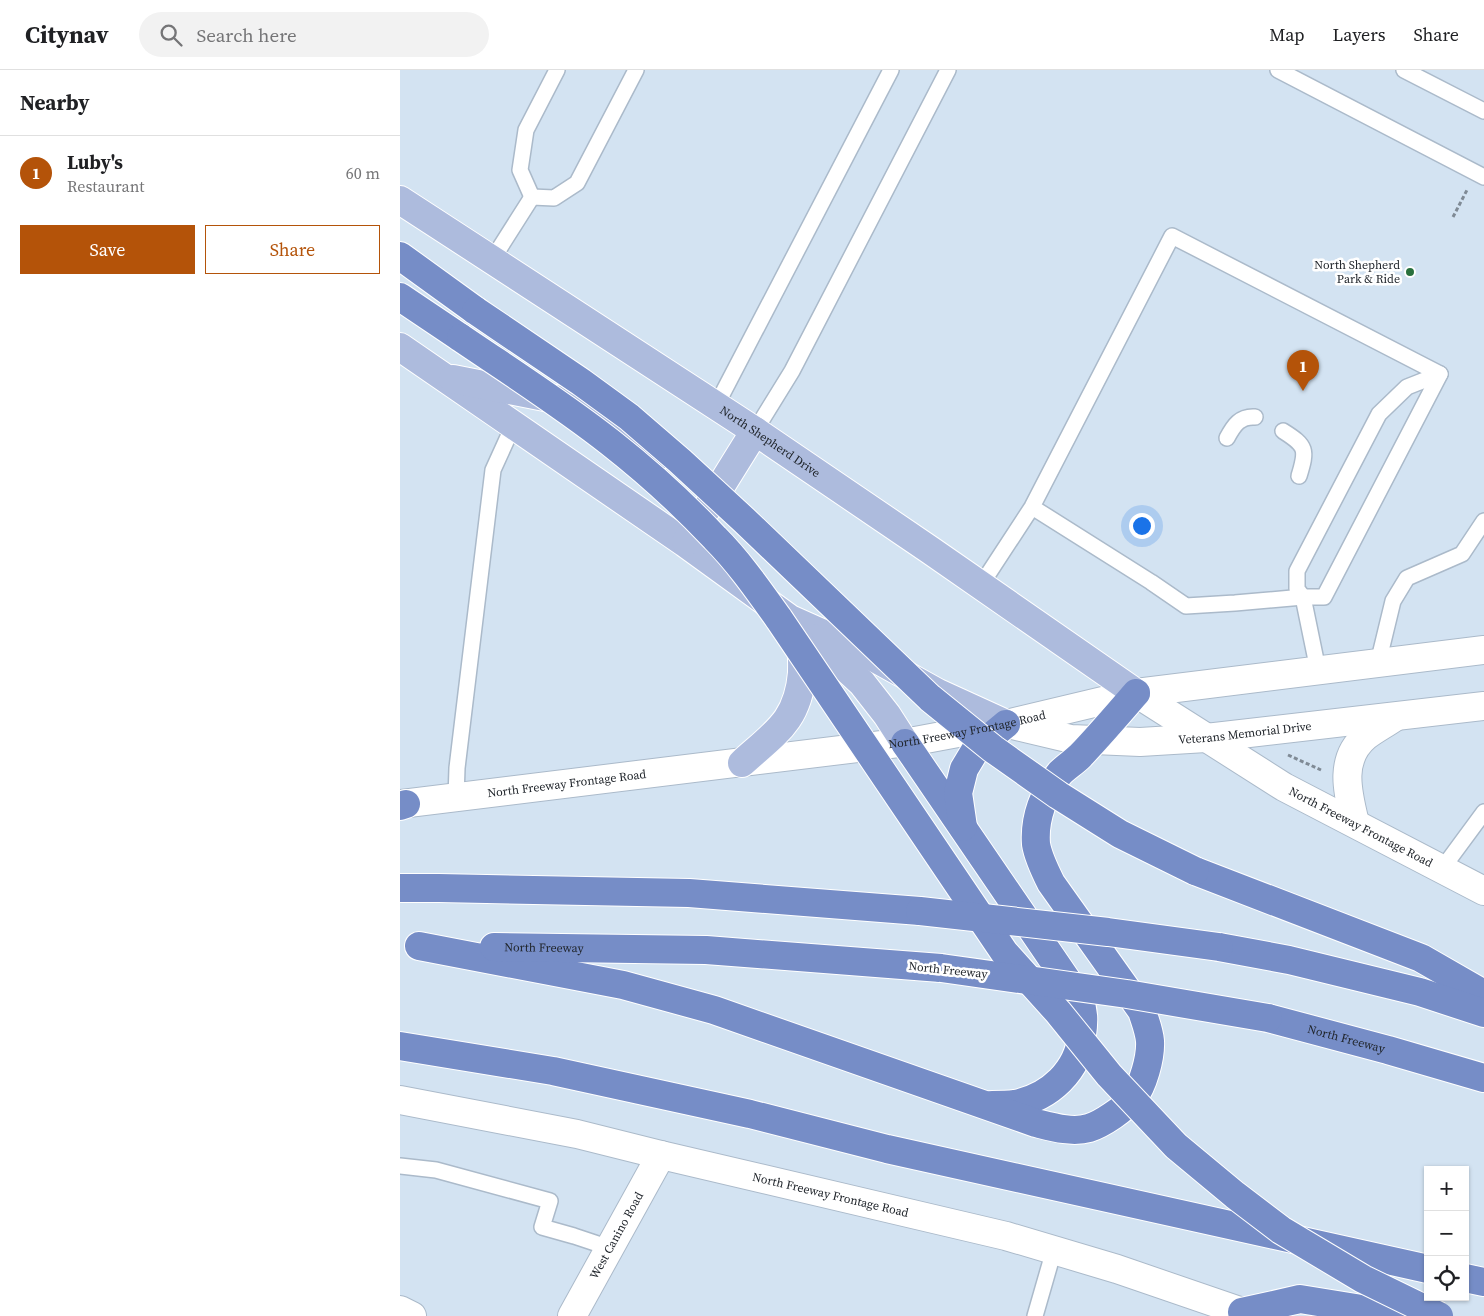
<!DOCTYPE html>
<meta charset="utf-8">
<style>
body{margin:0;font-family:"Source Serif 4",serif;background:#f2f2f2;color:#202124}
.controls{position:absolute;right:15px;bottom:15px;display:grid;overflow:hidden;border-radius:0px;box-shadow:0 1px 4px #0004}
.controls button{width:45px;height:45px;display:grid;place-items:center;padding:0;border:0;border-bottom:1px solid #e0e0e0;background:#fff;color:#202124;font:25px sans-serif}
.you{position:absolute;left:741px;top:455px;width:18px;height:18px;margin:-12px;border:4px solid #fff;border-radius:50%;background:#1a73e8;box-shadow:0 0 0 8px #1a73e833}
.badge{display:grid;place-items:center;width:32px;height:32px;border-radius:50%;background:#b45309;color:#fff;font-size:16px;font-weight:700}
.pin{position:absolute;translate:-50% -41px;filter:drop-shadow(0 1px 2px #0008)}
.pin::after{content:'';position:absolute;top:26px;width:18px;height:15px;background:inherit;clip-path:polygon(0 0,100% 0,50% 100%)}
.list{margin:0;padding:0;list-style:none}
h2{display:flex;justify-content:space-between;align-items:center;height:65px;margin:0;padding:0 20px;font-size:21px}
h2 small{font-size:16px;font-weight:400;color:#757577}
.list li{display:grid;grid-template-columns:32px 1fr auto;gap:15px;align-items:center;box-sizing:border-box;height:75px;padding:0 20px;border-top:1px solid #e0e0e0}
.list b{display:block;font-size:19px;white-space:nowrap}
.list p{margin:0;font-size:16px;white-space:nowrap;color:#757577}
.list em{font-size:16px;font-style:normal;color:#757577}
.actions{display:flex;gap:10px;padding:15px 20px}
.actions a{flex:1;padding:11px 0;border:1px solid #b45309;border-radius:0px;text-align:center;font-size:18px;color:#b45309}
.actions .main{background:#b45309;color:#fff}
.icon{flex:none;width:28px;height:28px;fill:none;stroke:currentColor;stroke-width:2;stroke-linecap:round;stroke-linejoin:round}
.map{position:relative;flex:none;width:1084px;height:1246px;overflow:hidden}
header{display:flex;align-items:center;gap:30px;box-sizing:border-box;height:70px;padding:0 25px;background:#fff;border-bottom:1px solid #e0e0e0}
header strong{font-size:24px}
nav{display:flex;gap:28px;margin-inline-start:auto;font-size:18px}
.search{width:350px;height:45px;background:#f2f2f2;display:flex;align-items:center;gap:12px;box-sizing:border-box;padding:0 18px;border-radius:28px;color:#757577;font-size:19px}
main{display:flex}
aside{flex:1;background:#fff}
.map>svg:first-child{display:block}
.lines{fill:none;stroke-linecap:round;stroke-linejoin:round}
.lane-casing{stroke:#abbaca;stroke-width:18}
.street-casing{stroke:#abbaca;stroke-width:30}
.secondary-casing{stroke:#abbaca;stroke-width:30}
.primary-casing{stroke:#fff;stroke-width:30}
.highway-casing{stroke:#fff;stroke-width:30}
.path{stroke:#7f8a95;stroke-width:3;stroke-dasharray:4 2.5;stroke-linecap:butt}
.lane{stroke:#fff;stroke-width:15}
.street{stroke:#fff;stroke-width:28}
.secondary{stroke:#fff;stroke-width:28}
.primary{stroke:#adbbdd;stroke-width:28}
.highway{stroke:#768dc7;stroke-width:28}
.highway-bridge-casing{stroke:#fff;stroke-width:30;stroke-linecap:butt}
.highway-bridge{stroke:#768dc7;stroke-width:28}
.poi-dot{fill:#28703d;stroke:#fff;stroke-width:2}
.labels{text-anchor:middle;stroke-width:5;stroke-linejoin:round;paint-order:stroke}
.poi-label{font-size:12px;fill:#20252b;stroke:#fff;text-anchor:end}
.street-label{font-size:12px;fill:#20252b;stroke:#fff}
</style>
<header>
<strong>Citynav</strong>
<div class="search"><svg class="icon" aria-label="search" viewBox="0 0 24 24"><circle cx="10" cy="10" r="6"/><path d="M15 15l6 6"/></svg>Search here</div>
<nav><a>Map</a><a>Layers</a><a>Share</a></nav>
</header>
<main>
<aside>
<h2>Nearby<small></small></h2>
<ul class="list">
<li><span class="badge">1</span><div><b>Luby's</b><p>Restaurant</p></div><em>60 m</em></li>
</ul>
<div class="actions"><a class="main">Save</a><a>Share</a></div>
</aside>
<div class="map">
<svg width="1084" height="1246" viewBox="0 0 1084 1246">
<rect width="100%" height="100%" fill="#d3e3f2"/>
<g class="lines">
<defs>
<g id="lane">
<polyline points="878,0 1084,107"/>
<polyline points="1004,0 1084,41"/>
<polyline points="132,127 154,128 177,113 236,0"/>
<polyline points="132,127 120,100 126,60 157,0"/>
<polyline points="92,190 132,127"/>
<polyline points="316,336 491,0"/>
<polyline points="355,361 392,301 548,0"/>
<path d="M883,361C907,376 907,380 899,406"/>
<path d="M827,368C834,355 840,346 855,347"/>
<polyline points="581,515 632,437 772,166 1040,304 924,527 903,527 835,533 786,536 751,512 632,437"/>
<polyline points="978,593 993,531 1007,508 1062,484 1084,451"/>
<polyline points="918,600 903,527 897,519 897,501 979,344 1007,317 1040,304"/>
<polyline points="56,728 57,698 93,400 113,356"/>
<polyline points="1042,799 1084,742"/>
<polyline points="0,1096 36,1100 150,1131 142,1157 174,1166 210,1178"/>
<polyline points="635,1246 654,1180"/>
</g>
<polyline id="street" points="0,1240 12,1246"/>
<g id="secondary">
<path id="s1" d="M736,623L884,717L1084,821"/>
<path id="s2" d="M612,655L671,669L740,672L806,668L1084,636"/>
<path id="s3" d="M0,734L515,671L606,654L736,623L1084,580"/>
<path d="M955,753C948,724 938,689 966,666C975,659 985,654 995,647"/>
<path id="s4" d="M0,1030L177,1064L261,1085L606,1166L717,1199L854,1246"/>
<path id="s5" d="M172,1246L261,1085"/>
</g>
<g id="primary">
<path id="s6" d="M0,130L355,361L530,480L736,623"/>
<polyline points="0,277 285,473 390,549 464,582 538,623 606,654"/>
<polyline points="53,309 180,334 260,385"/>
<polyline points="286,472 355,361"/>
<polyline points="413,568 462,613 487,645 505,673"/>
<path d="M342,693C375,663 398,651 402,603C402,593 403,579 399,569"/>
</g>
<g id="highway">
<polyline points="0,186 76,241"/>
<polyline points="0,227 61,268"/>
<path d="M505,673L679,928C684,941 684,951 682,965C678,1001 650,1027 615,1034C607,1035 599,1035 592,1035"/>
<polyline points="0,736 6,734"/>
<polyline points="563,757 558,723 564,699 576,679 606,654"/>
<polyline points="795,801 1021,888 1084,924"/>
<polyline points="0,818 39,818 289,823 520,841"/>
<path d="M19,876L223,915L314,940L636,1053C652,1057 672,1063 689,1058C702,1054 724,1039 733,1028C743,1016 751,987 750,971C749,960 745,951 742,941L651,813C645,801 638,787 636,774C634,748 644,722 660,703C666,697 674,692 680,686C700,665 718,644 736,623"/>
<path id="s7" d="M94,877L306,880L541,898"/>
<polyline points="819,877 889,890 1020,922 1084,943"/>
<path id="s8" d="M868,948L988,980L1084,1008"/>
<polyline points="0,976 153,1001 350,1044 487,1079 1028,1199"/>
<polyline points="1065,1208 1084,1212"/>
<polyline points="842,1242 900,1229 1005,1246"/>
</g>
</defs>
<use href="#lane" class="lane-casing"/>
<use href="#street" class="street-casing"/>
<use href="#secondary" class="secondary-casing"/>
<use href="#primary" class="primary-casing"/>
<use href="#highway" class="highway-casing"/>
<g class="path">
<polyline points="1053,147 1067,120"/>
<polyline points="888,685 921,700"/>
</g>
<use href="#lane" class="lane"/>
<use href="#street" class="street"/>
<use href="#secondary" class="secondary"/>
<use href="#primary" class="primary"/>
<use href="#highway" class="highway"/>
<defs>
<g id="highway-bridge">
<polyline points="76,241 181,312 229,347 280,391 344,450 530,628 593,679 658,725 720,764 795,801"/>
<path d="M61,268C111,302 163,335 211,373C248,402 283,434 315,468C339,492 359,521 379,549L604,882L658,942L709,1005L776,1076L835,1125L881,1160L963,1209L1039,1246"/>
<polyline points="520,841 708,862 819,877"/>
<polyline points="541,898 727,924 868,948"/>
</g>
</defs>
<use href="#highway-bridge" class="highway-bridge-casing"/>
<use href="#highway-bridge" class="highway-bridge"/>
</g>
<circle class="poi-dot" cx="1010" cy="202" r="5"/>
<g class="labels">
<g class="poi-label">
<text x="1000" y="199">North Shepherd<tspan x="1000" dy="14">Park &amp; Ride</tspan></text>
</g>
<g class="street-label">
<text dy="4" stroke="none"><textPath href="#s6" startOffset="442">North Shepherd Drive</textPath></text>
<text dy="4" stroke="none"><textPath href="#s3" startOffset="572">North Freeway Frontage Road</textPath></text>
<text dy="4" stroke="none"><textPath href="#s2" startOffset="235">Veterans Memorial Drive</textPath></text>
<text dy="4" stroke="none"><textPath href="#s3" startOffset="168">North Freeway Frontage Road</textPath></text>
<text dy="4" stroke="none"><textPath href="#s1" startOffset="262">North Freeway Frontage Road</textPath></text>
<text dy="4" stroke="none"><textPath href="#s7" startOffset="50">North Freeway</textPath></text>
<text transform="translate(548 900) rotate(6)" y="4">North Freeway</text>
<text dy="4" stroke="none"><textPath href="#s8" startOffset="81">North Freeway</textPath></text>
<text dy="4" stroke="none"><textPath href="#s4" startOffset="441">North Freeway Frontage Road</textPath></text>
<text dy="4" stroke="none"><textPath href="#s5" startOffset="92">West Canino Road</textPath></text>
</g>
</g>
</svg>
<div class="controls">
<button>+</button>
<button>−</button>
<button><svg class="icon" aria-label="locate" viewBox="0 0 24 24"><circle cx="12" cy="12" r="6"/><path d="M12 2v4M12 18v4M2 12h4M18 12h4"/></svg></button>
</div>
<div class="you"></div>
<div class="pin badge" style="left:903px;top:321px">1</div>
</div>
</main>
